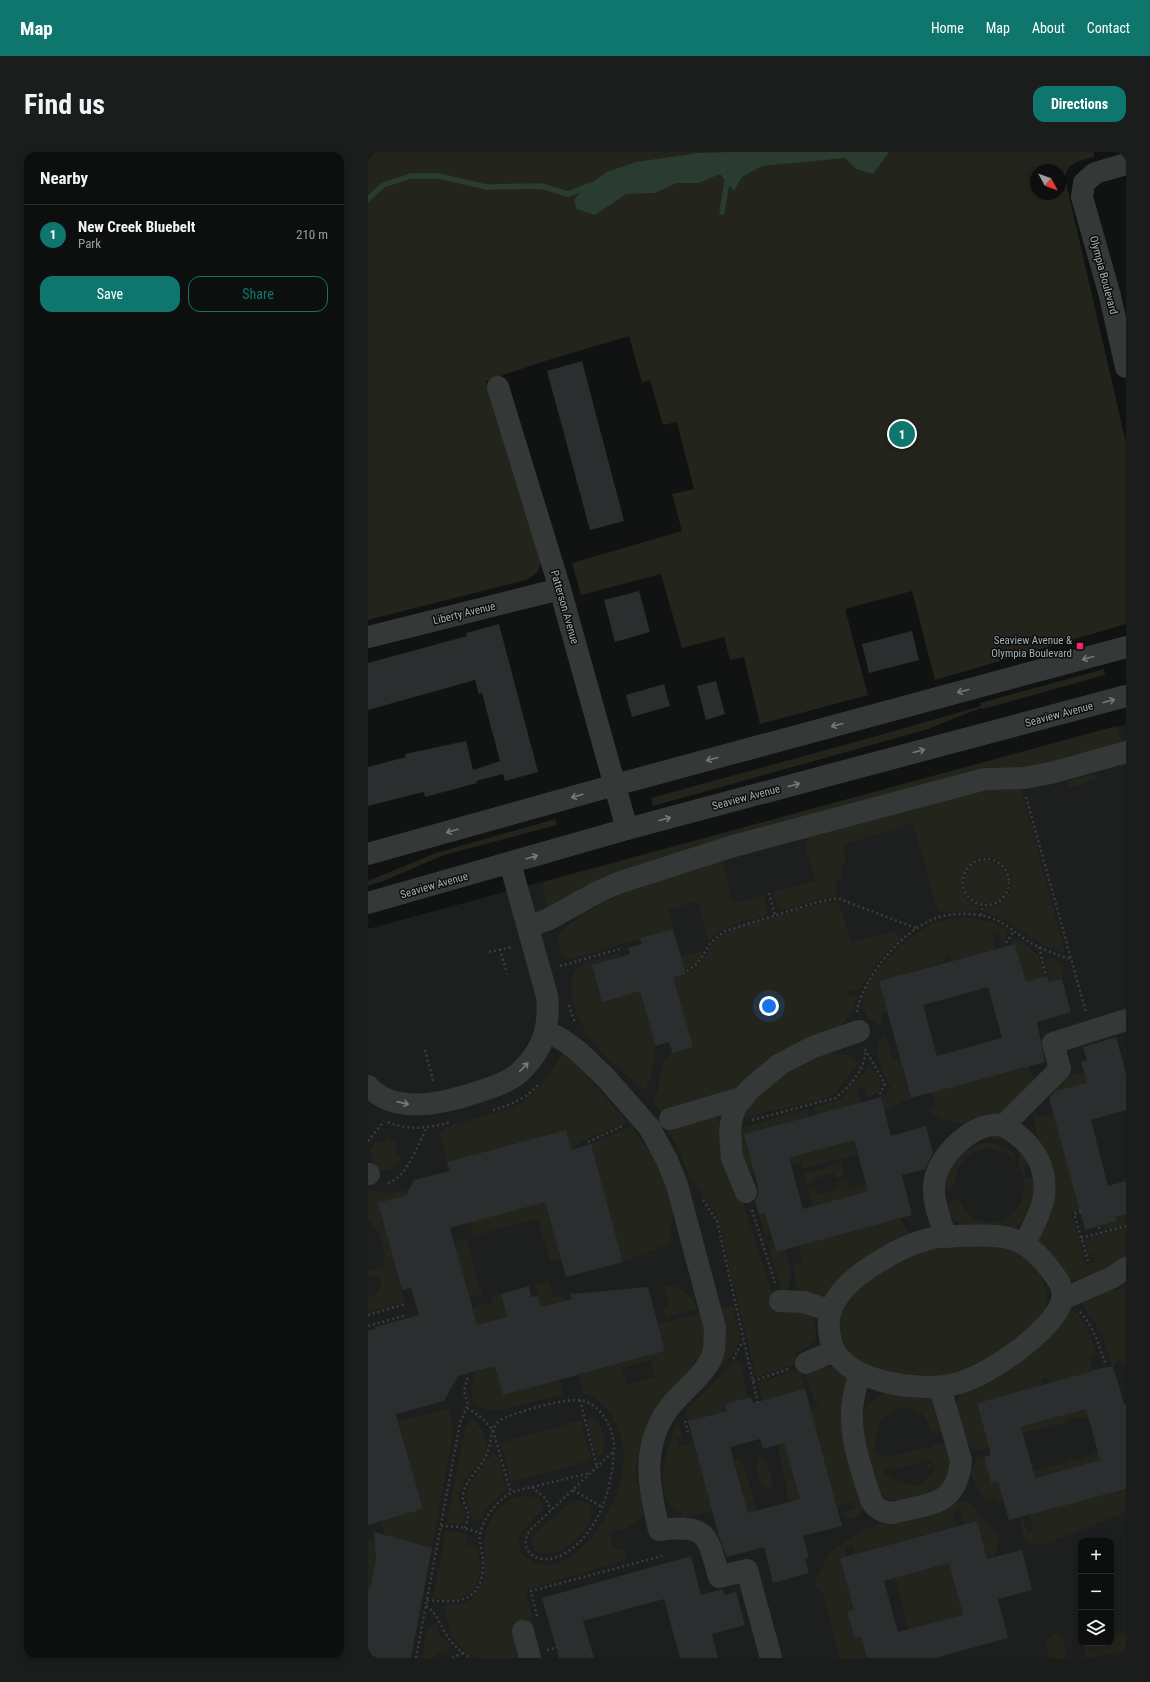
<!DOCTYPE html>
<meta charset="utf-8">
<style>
body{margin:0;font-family:"Roboto Condensed",sans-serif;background:#1b1c1c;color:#f1f3f6}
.controls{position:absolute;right:12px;bottom:12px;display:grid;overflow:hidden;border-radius:8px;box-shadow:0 2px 10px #0003}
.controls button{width:36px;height:36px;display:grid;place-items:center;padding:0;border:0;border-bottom:1px solid #2d2e2e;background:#0d0e0e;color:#f1f3f6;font:20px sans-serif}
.compass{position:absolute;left:662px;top:12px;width:36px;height:36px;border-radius:50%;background:#0d0e0e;box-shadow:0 2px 10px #0003;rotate:131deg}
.you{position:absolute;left:401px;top:854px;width:14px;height:14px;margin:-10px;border:3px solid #fff;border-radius:50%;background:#1a73e8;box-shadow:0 0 0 6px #1a73e833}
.badge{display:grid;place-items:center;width:26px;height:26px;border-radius:50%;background:#0f766e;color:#fff;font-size:13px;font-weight:700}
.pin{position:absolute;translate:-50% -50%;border:2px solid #fff;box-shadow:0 1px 4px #0006}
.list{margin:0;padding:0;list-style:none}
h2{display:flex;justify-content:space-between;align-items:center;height:52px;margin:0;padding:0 16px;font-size:17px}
h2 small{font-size:13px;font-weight:400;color:#9a9c9e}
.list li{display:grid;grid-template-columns:26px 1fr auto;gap:12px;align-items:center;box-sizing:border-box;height:60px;padding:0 16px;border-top:1px solid #2d2e2e}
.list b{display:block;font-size:15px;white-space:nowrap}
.list p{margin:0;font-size:13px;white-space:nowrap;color:#9a9c9e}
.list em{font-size:13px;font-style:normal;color:#9a9c9e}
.actions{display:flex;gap:8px;padding:12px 16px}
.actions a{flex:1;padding:9px 0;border:1px solid #0f766e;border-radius:12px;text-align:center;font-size:14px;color:#0f766e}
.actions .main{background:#0f766e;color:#fff}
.icon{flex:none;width:22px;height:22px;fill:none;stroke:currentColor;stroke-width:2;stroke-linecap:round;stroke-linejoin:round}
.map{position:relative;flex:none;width:758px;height:1506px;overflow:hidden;border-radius:12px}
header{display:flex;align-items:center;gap:24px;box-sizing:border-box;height:56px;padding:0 20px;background:#0f766e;color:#fff}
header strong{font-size:19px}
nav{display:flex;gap:22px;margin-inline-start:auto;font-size:14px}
.intro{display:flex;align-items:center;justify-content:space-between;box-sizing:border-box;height:96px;padding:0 24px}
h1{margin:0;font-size:28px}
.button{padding:10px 18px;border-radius:12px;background:#0f766e;color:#fff;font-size:14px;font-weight:700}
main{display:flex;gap:24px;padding:0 24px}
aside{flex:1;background:#0d0e0e;border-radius:12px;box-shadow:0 2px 10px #0003}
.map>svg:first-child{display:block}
.built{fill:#1d1f1f;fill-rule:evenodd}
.green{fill:#23251d;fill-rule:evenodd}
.water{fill:#2a3b32}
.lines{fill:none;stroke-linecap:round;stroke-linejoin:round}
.stream{stroke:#2a3b32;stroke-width:5.5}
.building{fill:#2b2e2e;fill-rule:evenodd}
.path{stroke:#383e3d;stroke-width:2.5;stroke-dasharray:2 3;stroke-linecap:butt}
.minor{stroke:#343938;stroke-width:22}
.oneway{stroke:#707c79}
.poi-dot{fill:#f3275f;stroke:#0c0d0d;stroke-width:1.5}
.labels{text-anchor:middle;stroke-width:3;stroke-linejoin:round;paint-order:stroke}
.street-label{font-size:11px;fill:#a2b3af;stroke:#0c0d0d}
.poi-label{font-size:11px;fill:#a2b3af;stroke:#0c0d0d;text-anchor:end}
</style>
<header>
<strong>Map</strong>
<nav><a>Home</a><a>Map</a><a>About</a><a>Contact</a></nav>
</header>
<div class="intro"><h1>Find us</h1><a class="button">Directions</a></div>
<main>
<aside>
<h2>Nearby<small></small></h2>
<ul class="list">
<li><span class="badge">1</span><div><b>New Creek Bluebelt</b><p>Park</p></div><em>210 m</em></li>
</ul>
<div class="actions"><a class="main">Save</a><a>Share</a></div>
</aside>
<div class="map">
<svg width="758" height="1506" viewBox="0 0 758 1506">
<rect width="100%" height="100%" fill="#111212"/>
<path class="built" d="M758,573V1506H0V777L745,575ZM713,1389H743V1491H713Z"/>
<g class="green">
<path d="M0,0H726V5C712,9 700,9 697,26L758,291V472L567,528L544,439L477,457L500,543L392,572L376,505L362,508L356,485L314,496L293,422L213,443L204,411L314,379L304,342L326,337L309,270L295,273L282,228L274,231L261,184L177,209L118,229L174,406L170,420L158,428L0,468ZM668,18H692V42H668Z"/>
<polygon points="736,517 737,523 615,557 613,556 557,578 285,654 283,646 505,585 613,554 612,551"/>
<polygon points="745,575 750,577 754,593 657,618 628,615 619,615 398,676 180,756 174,735 176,730"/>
<polygon points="726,622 730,624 728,628 702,635 698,633 700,629"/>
<path d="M653,636L697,801L675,793L638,769L616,760L617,756C633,755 647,742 643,725C641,718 637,712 630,708C598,691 577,744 611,754V759L572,760L569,756L546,674L544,671L475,693L478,708L474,715L473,727L467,729L469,740L464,745L446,748L418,758L411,757L405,740L447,729L438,697L440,685L611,637Z"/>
<polygon points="187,667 189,673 76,703 13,730 0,734 0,729 68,701"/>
<path d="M379,699L383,701L354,709L365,751L396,743L400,763C381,769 353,771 341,789L329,749L300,758L305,777L202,807C197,806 194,802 192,797C190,792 189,786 192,781C202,767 242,747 258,739Z"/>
<circle cx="618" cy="730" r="21"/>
<path d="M471,750L483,791L522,780H526L534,785C517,800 503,817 492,837L478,840L480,844L488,843L489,845L485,858L480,866L472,874L382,932L294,962L285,948L290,938L295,908L304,901L324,895L305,825L318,822L328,815L334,810L347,788L365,777L454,751Z"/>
<path d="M595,766C610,767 626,768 638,778L639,783L634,790L631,780L624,782L627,797L584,809L582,804L577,805V810L531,823L532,827L528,828L527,824L511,829L519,860L512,862L514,873C460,855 536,787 560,774C571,768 583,767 595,766Z"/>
<polygon points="646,787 653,789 671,803 677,825 655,831 656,824 647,792 642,793"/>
<polygon points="335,799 329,811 317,818 313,805"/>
<path d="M249,802H253V804L224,813L234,850L271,834L288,894L283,926L276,938C246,911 208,884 204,840C204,834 203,825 207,820C216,808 236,806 249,802Z"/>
<path d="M685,806C694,811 695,817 695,827L683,830L677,808Z"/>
<path d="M518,883L525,909L537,906L538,912L534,914L542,946L516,959L513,948L523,936C515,920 500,896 518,883Z"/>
<polygon points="195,900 203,906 259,970 217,987 203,998 198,978 79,1010 71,980 84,973 143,957 164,943 181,924"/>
<polygon points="463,901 478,903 491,909 468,941 455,947 370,967 385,944 444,903"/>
<path d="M501,914C514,926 519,937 500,946L497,934L489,936L493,951L448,963L446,956L473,947Z"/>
<path d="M661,914L666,931C653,942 641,958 626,966C605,976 577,973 560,958L569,955L564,940Z"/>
<polygon points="716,920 720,934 712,933 679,941 699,924"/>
<polygon points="440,957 442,964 396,977 395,975 392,976 387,1025 376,1017 368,977"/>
<path d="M667,957L670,965L685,961L712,1058L703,1060L718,1112L728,1110L726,1102L719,1104L715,1088L758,1075V1105C741,1115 721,1130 701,1127L671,1091L672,994L666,969L665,961Z"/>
<path d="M349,961L373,1043L404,1141L405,1154C413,1155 429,1156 436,1159C446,1164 451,1177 447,1186C444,1194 434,1198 427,1202L431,1211L388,1225L350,1066L320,1020L307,991L295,974Z"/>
<polygon points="263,975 291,1012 304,1053 305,1064 302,1081 303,1091 255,1110 223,992"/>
<path d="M634,982L665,1012L656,1016L658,1026L668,1025V1041L658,1065L648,1075L640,1078L596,1075L582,1064L577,1051L588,1046C593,1049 594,1054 597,1058C601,1064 609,1068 615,1069C640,1075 661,1050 656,1026C655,1021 652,1018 651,1015C650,1011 653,1007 652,1003C647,989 630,987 618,986Z"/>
<path d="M19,985L29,991L27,993L30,1004L33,1005C27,1021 15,1022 3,1013L5,1010L2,999L7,991L18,988Z"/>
<polygon points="486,988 489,1002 435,1017 433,1012 423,1014 421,1006"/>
<path d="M615,991C625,991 648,994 647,1008C629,992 603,992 591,1016C587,1023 588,1030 584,1036L577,1037L574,1030C584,1013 595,997 615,991Z"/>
<polygon points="473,1011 476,1023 467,1026 466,1021 445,1027 446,1031 439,1033 436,1022"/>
<polygon points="478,1028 480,1036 498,1031 500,1039 445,1054 440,1038 448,1036 450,1043 470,1036 468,1030"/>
<path d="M0,1038L23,1041L37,1038L38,1043L36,1048L31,1045L10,1051L37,1150L0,1160V1145L9,1142L14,1131C11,1125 7,1122 0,1123V1118C7,1119 11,1119 16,1115C18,1097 14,1081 0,1068Z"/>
<polygon points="177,1050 193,1107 182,1110 170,1067 105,1084 102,1070"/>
<path d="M402,1060L399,1067L403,1082L398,1083L400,1089L404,1088L408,1100L417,1097C421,1114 427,1126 417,1141H415L391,1063Z"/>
<polygon points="758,1062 758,1072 735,1078 734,1073 749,1069 748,1065"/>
<path d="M532,1066L545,1088L470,1136C455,1144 449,1145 432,1141L427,1128L426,1112L434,1109L430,1094Z"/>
<polygon points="98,1086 114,1142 101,1146 86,1090"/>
<polygon points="616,1091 646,1098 663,1111 672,1122 678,1140 679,1149 677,1157 671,1168 644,1196 583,1227 524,1224 484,1205 471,1182 472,1160 484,1138 550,1097"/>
<polygon points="180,1129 185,1145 195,1142 197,1149 173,1155 167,1133"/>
<path d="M305,1134C317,1137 324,1146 330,1156L298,1166L295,1157L301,1155L296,1135Z"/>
<polygon points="748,1137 758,1137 758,1211 751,1208 744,1214 734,1181 713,1150 732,1140"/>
<polygon points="133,1142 139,1165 109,1173 104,1156 125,1150 124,1145"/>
<path d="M365,1154L372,1187L368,1197L348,1221C359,1196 359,1183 352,1157Z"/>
<path d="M702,1158C716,1162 725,1190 729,1202L721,1205L725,1219L681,1231L679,1225L673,1227L675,1233L609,1251L618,1284L626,1294C616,1297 606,1301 600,1292L588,1253L592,1240L695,1161Z"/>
<path d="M332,1161C335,1171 337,1183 336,1194C333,1216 295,1243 283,1264C277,1274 267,1310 268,1322C269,1335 275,1348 276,1361C268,1374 255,1376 241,1382L246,1397H255L260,1407L158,1438L166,1475L145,1480L153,1506H107L94,1496L82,1483L78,1460L74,1455C88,1448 97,1458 109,1441C122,1423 115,1409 116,1391C117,1372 130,1351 148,1346C156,1344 164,1343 172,1347L175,1352C172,1367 152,1373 151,1390C150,1398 155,1403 161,1408C172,1416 185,1414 197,1408C230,1389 256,1341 256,1304C256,1292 253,1282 248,1272C241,1258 232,1245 216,1242L210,1223L297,1199L290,1172ZM282,1208L287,1225L259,1233L254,1216Z"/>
<polygon points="367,1209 371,1210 380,1246 357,1252 360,1263 353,1265 352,1260 320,1269 317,1260"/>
<polygon points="453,1213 468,1216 483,1226 495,1356 488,1366 485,1367 471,1362 486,1357 484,1350 469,1354 442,1257 451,1254 450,1251 447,1251 436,1216"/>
<path d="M127,1214L135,1243L192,1227L196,1242L134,1257C123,1259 105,1257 104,1242C104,1235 106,1226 107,1219Z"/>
<polygon points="431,1218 437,1237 396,1253 390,1230"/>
<path d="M518,1239L563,1246L566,1249L580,1278L568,1283C561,1278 560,1268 554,1262C538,1249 514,1258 509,1278C507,1285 508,1293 506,1299L514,1305L519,1304L522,1305L561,1295L563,1296L569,1290L574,1292L583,1291L582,1332L537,1350L519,1347L510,1339L504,1329L492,1269L500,1252ZM564,1307L565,1311L559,1313L561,1316L567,1313C567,1318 565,1321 562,1324C560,1327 556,1331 552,1333C541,1336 522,1326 514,1319L520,1316L525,1318Z"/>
<polygon points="81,1256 85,1280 64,1396 17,1383 13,1370 55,1357 31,1270"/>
<polygon points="718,1257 720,1265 703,1267 694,1272 684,1273 674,1277 661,1279 655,1282 653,1275"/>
<path d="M222,1265C235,1269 238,1288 236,1300L232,1304C225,1301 222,1275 219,1267Z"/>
<path d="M104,1267C145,1306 90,1314 91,1347C92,1352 96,1356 97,1361L95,1370L90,1372L79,1371L97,1277Z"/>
<polygon points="213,1268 224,1308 143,1330 132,1291"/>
<path d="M310,1269L315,1284L308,1286L310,1295L325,1291L344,1359L319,1365H313L314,1361C309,1358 304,1356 301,1351C287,1332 301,1288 310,1269Z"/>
<polygon points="414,1281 432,1347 421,1350 419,1340 419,1332 414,1320 414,1310 410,1298"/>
<polygon points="730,1299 732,1308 667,1326 665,1319 676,1317 684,1313 695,1312 705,1307 714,1307"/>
<path d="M127,1302C132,1306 138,1332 137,1339L119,1355L111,1368L106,1370L103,1366C102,1363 103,1360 102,1357C100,1352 97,1348 98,1342C100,1334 120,1303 127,1302Z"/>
<path d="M393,1304C402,1311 403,1324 404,1334L400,1339C392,1333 385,1314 391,1305Z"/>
<polygon points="616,1305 623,1331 635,1328 636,1334 632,1336 635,1349 630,1351 628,1347 617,1350 602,1321 608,1308"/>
<polygon points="366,1307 370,1307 375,1312 389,1359 380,1361"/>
<path d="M758,1337V1358L753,1362L675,1393L660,1391C652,1383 652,1375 654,1364L659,1380L666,1378L662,1362Z"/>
<path d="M209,1349C250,1348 196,1417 166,1398C163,1391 163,1387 168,1380L201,1352Z"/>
<polygon points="597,1349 602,1351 629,1382 631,1390 626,1405 616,1408 609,1369 596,1372 592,1357 585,1359 588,1374 492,1400 493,1404 487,1402 484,1392 478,1394 476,1397 478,1404 472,1406 481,1439 491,1457 479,1460 487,1486 498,1483 495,1491 499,1506 472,1506 456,1442 446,1432 461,1401 499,1376 517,1370"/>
<path d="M78,1379L92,1380L99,1383L98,1391L101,1394L107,1393C116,1408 113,1437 96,1445C87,1450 74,1448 65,1446Z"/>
<polygon points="8,1386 9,1389 7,1391 8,1407 2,1437 0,1437 0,1388"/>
<polygon points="581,1411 595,1463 541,1478 527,1426"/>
<path d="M65,1472L69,1473L72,1485L82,1492V1496C76,1501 71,1498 64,1506H54L59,1478Z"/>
<path d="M688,1481L693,1483L698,1500L697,1506H683C679,1500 679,1494 679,1488Z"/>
<polygon points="758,1481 758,1498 723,1506 718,1505 716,1496 717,1492 720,1491 743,1491 743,1485"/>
</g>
<polygon class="water" points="363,0 521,0 505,22 488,17 477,6 394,14 374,25 366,39 352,22 331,31 308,31 287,41 258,42 227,63 209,57 206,48 216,36 239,20 268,10 331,1"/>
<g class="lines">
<g class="stream">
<polyline points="0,47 15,33 43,24 70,24 119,35 173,34 200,42 223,33"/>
<polyline points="354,60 360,23"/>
</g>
</g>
<g class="building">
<polygon points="214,209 256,369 222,378 179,219"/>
<polygon points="271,439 282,480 247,490 236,448"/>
<polygon points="131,472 170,620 137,629 135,622 108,629 109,631 57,645 56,640 47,642 0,654 0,615 38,605 37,602 98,589 105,618 132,609 114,541 111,542 107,528 0,558 0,511 99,484 98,481"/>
<polygon points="544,479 551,508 501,521 494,492"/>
<polygon points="348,529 357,562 338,568 329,534"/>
<polygon points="296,532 302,554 264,565 258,543"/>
<polygon points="305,777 318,822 305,825 325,895 304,901 301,890 288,894 272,839 234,850 224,813 262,802 260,796 274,792 272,786"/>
<path d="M647,792L658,830L679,824L681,830L694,827L703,860L669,870L677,910L543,946L511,829ZM620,835L634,886L569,904L555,853Z"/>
<polygon points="748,885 758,921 758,958 723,968 740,1034 758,1029 758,1062 748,1065 749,1069 717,1078 681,946 687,939 719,931 713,910 719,908 715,895"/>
<path d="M513,945L523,984L558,974L565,1001L557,1017L534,1023L544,1063L408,1100L397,1061L391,1063L387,1049L390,1042V1035L376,982ZM486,988L500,1039L435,1057L421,1006Z"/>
<polygon points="198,978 203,998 223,992 255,1110 198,1125 177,1050 82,1076 109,1173 139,1165 133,1142 161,1134 163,1145 170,1144 173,1155 204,1147 202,1142 280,1135 297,1199 135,1243 127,1214 90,1224 76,1249 28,1262 55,1357 0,1373 0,1179 7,1177 7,1175 51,1163 43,1136 34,1138 10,1051 38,1043 46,1028 82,1019 79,1010"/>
<path d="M745,1214L756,1252H758V1337L641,1368L630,1330L623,1331L616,1305L623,1303L609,1251L725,1219V1218ZM718,1257L732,1308L667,1326L653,1275Z"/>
<path d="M437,1237L474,1374L435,1384L441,1406L437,1407L441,1421L405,1431L396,1395L359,1405L351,1385L320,1269L359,1259L357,1252L383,1245L385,1251ZM392,1287L395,1297L416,1291L432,1347L380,1361L362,1295Z"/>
<path d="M609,1369L619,1407L654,1398L664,1438L630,1447L640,1486L567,1506H499L493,1485L487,1486L479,1460L486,1458L472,1406ZM581,1411L595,1463L530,1480L516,1429Z"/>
<polygon points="6,1380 64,1396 43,1506 0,1506 0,1437 2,1437 8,1407"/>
<polygon points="323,1404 333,1443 355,1437 356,1443 368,1440 377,1473 344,1482 350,1506 312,1506 296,1447 215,1469 226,1506 191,1506 174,1446"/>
</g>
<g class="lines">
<g class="path">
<polyline points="658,645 718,860"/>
<circle cx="618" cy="730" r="23"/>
<polyline points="401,741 407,763"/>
<polyline points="613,763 615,753"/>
<polyline points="638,791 646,779"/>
<polyline points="671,795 678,823"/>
<polyline points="132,797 139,822"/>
<polyline points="121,800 144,795"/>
<polyline points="192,814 255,796"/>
<polyline points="319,819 330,811 343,790 357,779 450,750 469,746 548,776"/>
<polyline points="201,853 207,871"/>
<path d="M489,860C494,825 537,775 571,765C585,761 603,761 616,764C634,767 648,782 663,791C676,798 689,803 703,807"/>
<polyline points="497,897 517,932 512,942"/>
<polyline points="57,898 66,932"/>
<path d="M125,958C142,953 158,947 170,933"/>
<path d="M384,968L467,946C482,935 498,916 497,898"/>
<path d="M20,970C41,979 62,976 83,970"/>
<polyline points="0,989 16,969"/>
<polyline points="220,990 254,974"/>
<path d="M20,1031C39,1026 50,992 59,975"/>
<polyline points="335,1048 349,1069 390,1251"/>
<polyline points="384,1058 407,1131"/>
<polyline points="713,1059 706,1062 720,1109"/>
<polyline points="731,1075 733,1081"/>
<polyline points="713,1086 758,1074"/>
<path d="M712,1160C726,1175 731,1193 737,1211"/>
<polyline points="0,1163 37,1152"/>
<polyline points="0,1174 39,1163"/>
<polyline points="365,1207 375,1189"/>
<polyline points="385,1229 420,1217"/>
<polyline points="212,1248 229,1315"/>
<polyline points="99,1256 114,1266 125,1278 143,1341"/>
<polyline points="317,1269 320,1280"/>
<polyline points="164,1335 178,1347 183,1358"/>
<polyline points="205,1338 234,1355"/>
<polyline points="73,1374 92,1375 113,1381"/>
<path d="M97,1376C98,1372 101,1366 100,1361C99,1355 94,1350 95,1344C96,1328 112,1318 118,1304C124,1292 121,1278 132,1268C148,1260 201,1244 217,1249C235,1256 246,1278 246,1296C245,1335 231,1383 194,1403C174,1414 147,1402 162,1378L246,1299"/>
<path d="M59,1448C93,1452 116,1450 115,1407C114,1399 111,1391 112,1383C115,1365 131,1346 147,1339L222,1321"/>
<path d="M58,1454C69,1461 71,1471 78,1482C84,1492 92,1499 102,1506"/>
<polyline points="169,1464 163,1439 294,1404"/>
<polyline points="179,1498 190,1495"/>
<polyline points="48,1506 92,1271 100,1252 96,1239 100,1224"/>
<polyline points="84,1506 95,1501"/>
</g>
<g class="minor">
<polyline points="758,12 727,21 716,31 714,45 742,144 758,215"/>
<polyline points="130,235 192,437 259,677"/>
<polyline points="0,485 192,437"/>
<polyline points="0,702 247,633 758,495"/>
<polyline points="0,751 259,677 758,544"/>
<polyline points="160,774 179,768 230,740 250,731 362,695 617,627 656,626 683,621 758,600"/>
<path d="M178,879L195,888L210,899L238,926L281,975L299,1008L309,1033L347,1176C346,1183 347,1190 346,1197C342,1222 311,1239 298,1260C273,1298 281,1336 291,1378C340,1372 339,1382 351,1425L379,1418L403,1506"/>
<path d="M0,934C28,964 76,951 110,940C127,934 143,930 155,917C176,896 182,873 179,844L142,711"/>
<polyline points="302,967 376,945"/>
<polyline points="635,974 692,917 685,891 758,868"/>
<polyline points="0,1022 1,1022"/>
<polyline points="378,1040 364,1006 362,980 364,965 368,954 381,938 412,912 445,895 491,879"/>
<path d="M588,1084C634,1083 656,1080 684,1120C690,1128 697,1137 694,1148C687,1178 617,1226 587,1232C566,1237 539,1235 518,1230C494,1224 466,1212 462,1185C460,1175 460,1165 464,1155C477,1124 532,1094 564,1086C572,1084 581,1085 588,1084Z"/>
<path d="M578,1085C573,1070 566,1054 566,1038C564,1011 598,975 625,973C633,972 641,976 647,981C668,996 679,1018 676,1044C674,1060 663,1077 657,1092"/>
<polyline points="695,1147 745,1125 758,1116"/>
<polyline points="412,1149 436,1150 463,1159"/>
<polyline points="438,1211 466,1199"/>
<path d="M492,1221C488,1233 485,1245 484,1257C482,1288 494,1319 503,1348C508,1357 514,1360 524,1361C562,1351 589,1355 593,1308L572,1235"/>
<polyline points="155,1479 162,1506"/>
</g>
</g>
<defs><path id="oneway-shaft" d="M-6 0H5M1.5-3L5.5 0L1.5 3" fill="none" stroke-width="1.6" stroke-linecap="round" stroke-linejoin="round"/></defs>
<g class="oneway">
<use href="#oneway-shaft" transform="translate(720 506) rotate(165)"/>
<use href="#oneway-shaft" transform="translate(595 539) rotate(165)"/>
<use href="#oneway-shaft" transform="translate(741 549) rotate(-15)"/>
<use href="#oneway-shaft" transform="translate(469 573) rotate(165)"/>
<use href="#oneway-shaft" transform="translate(551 599) rotate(-15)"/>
<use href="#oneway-shaft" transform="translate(344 607) rotate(165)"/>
<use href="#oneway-shaft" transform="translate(426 633) rotate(-15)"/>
<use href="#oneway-shaft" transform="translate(209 644) rotate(164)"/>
<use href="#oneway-shaft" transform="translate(297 667) rotate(-15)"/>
<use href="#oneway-shaft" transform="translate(84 679) rotate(164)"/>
<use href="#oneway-shaft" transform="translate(164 705) rotate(-16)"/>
<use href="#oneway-shaft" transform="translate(156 915) rotate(-46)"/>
<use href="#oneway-shaft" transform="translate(35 951) rotate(13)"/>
</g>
<rect class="poi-dot" x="708" y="490" width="8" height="8" rx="2"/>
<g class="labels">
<g class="street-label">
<text transform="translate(736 123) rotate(75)" y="4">Olympia Boulevard</text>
<text transform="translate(197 455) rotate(74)" y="4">Patterson Avenue</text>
<text transform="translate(96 461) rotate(-14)" y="4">Liberty Avenue</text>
<text transform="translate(691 562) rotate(-15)" y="4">Seaview Avenue</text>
<text transform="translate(378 645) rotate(-15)" y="4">Seaview Avenue</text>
<text transform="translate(66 733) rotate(-16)" y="4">Seaview Avenue</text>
</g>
<g class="poi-label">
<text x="704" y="492">Seaview Avenue &amp;<tspan x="704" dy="13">Olympia Boulevard</tspan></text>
</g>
</g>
</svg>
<div class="controls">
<button>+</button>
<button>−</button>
<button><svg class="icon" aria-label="layers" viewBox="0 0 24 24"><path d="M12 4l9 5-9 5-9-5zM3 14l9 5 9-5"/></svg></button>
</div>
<svg class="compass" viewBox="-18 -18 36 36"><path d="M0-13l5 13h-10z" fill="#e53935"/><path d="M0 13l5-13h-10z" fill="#9a9c9e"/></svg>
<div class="you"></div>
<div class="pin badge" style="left:534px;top:282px">1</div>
</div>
</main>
